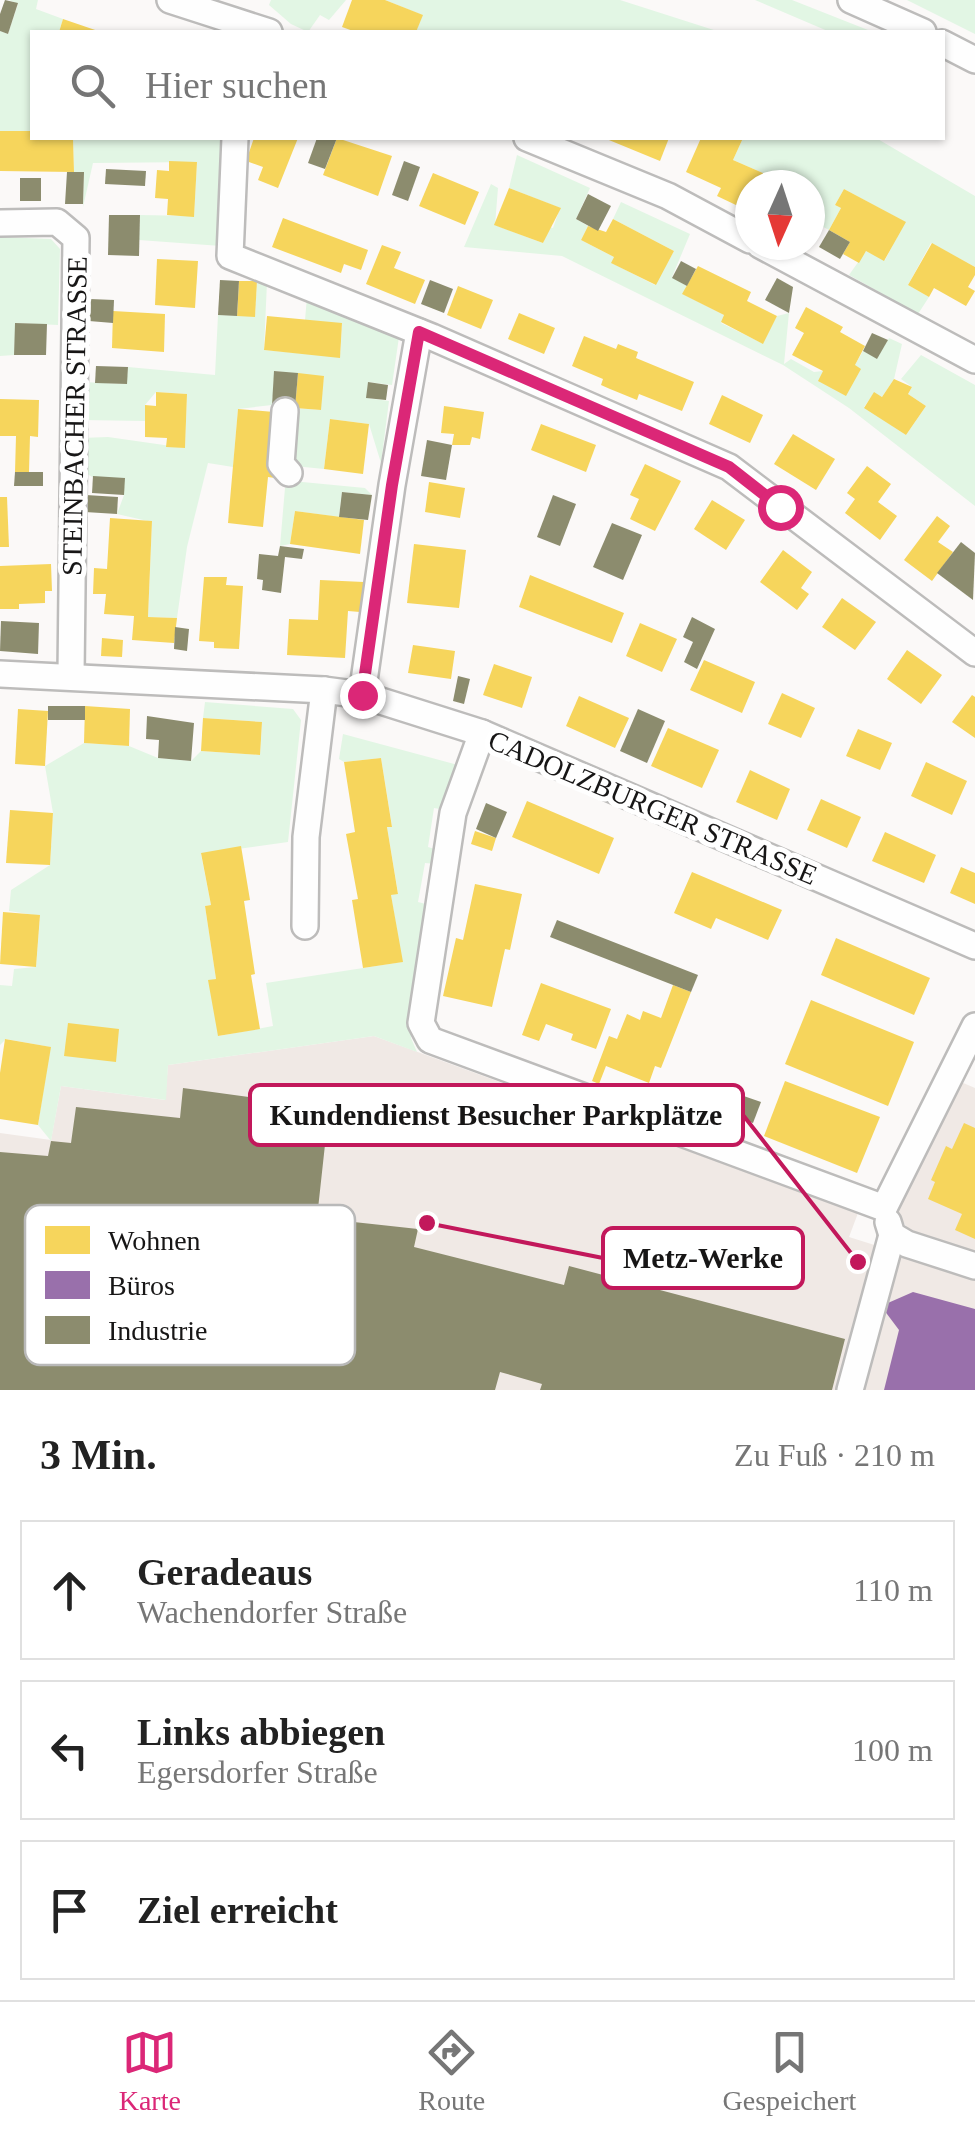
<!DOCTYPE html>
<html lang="de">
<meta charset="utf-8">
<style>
body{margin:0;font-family:"Times New Roman",serif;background:#f6f6f6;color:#222}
.compass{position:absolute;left:735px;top:170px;width:90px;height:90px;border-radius:50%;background:#fff;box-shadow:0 2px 8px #0004;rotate:183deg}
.stop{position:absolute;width:30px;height:30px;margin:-22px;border:8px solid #db2777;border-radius:50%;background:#fff}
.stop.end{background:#db2777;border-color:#fff;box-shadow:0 2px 10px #0008}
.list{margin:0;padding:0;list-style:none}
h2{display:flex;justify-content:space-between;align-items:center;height:130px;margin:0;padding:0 40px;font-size:42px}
h2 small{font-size:32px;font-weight:400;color:#767676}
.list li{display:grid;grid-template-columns:65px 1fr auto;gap:30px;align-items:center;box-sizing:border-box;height:140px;margin:0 20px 20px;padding:0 20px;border:2px solid #e0e0e0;border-radius:0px}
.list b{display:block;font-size:38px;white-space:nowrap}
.list p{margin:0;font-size:32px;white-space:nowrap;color:#767676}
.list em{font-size:32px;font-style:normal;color:#767676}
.icon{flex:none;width:55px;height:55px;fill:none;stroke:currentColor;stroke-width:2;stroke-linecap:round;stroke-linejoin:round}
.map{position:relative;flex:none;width:975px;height:1390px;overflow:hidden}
.search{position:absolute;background:#fff;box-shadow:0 2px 8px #0004;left:30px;right:30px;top:30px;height:110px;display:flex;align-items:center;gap:25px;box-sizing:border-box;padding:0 35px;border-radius:0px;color:#767676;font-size:38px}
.sheet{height:610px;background:#fff}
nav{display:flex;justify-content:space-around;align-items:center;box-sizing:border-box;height:140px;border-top:2px solid #e0e0e0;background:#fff;font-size:28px;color:#767676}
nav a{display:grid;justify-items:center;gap:5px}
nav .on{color:#db2777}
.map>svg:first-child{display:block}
.built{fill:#f0e9e5}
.green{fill:#e2f6e4}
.homes{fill:#f6d55c}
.offices{fill:#9970ab}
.industry{fill:#8c8c6e}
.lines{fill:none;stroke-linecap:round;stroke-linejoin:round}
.minor-casing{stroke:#bdbcbb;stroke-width:30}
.minor{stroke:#fefefe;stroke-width:25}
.route{stroke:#db2777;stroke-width:12}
.labels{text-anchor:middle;stroke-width:10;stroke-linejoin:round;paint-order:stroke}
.street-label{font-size:28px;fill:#171616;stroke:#fff}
.key{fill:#fff;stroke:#b9b9b9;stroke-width:2.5}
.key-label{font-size:28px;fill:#171616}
.leader{fill:none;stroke:#c2185b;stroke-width:4}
.callout-dot{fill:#c2185b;stroke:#fff;stroke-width:4}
.callout{fill:#fff;stroke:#c2185b;stroke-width:4}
.callout-label{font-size:30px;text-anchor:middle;font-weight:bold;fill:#171616}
</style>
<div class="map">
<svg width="975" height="1390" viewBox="0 0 975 1390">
<rect width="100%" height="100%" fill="#fbf9f8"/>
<polygon class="built" points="374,1036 858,1213 849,1237 903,1254 911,1233 896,1212 961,1082 975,1088 975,1390 0,1390 0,1133 51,1140 61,1086 165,1100 168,1065"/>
<g class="green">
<polygon points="9,0 38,0 36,9 63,19 59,32 32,32 32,131 0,131 0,31 8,34 18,4"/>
<polygon points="271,0 346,0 329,20 320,15 308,32 291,24 269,5"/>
<polygon points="385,0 620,0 720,32 416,32 422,15"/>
<polygon points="755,0 792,0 873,32 830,32"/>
<polygon points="907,0 975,0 975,34"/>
<polygon points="73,138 224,138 221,246 139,240 140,215 194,216 197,162 93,163 83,207 84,173 74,172"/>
<polygon points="743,138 876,138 975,196 975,267 931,243 908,285 929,297 918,314 849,275 866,251 885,260 905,222 844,189 835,205 841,208 829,230 810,220 810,185 790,185 733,160"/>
<polygon points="517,155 590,188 576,219 588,226 581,240 614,257 612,263 655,285 674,251 613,219 621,202 690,234 672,277 687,286 683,294 724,315 721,323 762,343 777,316 789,313 784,364 791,359 814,372 823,371 819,381 855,365 863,351 877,358 889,338 902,344 894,379 882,397 874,393 864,407 906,435 926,406 908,394 912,387 901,379 921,355 975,385 975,506 849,408 783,365 562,256 464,247 491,184 498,188 495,225 543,243 550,227 553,228 560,208 509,188"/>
<polygon points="0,237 51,239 60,249 58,325 16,323 14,355 0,356"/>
<polygon points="257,281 267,282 264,350 340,357 342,324 305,320 307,297 396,332 399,337 392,385 368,382 367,398 389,401 381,463 369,424 330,419 324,469 294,466 289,458 295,408 320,410 324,377 275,371 272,405 238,409 233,467 208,463 187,547 177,618 148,617 152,522 117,514 124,495 80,470 81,438 108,437 185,448 187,394 156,392 145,405 145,421 81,420 82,382 126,384 128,367 215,375 218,315 255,316"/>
<polygon points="292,481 365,488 372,495 342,492 339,517 295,511 290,544 280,546 285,488"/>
<polygon points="205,702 293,709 301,720 288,842 201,854 211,905 205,906 216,979 209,981 219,1036 273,1026 266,983 402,962 391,895 398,893 387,827 392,826 381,758 344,762 339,759 343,734 458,765 445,810 434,808 428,847 438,850 436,864 425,863 418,902 430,905 412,1023 411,1038 417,1052 374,1036 168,1065 166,1100 61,1086 51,1141 38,1125 50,1047 6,1039 0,1045 0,985 12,986 14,969 36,967 40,916 9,911 11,890 50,865 53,813 45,766 84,743 129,746 158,758 191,761 201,751 260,755 262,722 203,718"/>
</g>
<g class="homes">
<polygon points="352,0 385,0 423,15 416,32 356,32 342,27"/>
<polygon points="63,19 101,32 59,32"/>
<polygon points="0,131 32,131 32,138 73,138 74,172 0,171"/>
<polygon points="254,138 298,138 278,188 258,180 263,167 246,161"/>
<polygon points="337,138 392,156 378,196 323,175"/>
<polygon points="604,138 669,138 660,161"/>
<polygon points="701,138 743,138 733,160 790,185 750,185 750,205 740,201 738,206 717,196 721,188 686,172"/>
<polygon points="169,161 197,162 194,217 167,215 168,199 155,198 157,170 169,171"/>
<polygon points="433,173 479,192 465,225 419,206"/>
<polygon points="509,188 561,208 543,243 494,225"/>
<polygon points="844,189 906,222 884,261 866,251 859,263 843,254 850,242 829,230 841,208 835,205"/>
<polygon points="283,218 368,250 361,270 344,264 341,273 272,247"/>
<polygon points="613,219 674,251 656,285 611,263 614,257 581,240 588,226 606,232"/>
<polygon points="932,243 975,267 975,275 968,287 975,291 966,306 934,288 929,297 908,285"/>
<polygon points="382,245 401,252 394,268 425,280 415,304 366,284"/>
<polygon points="157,259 198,261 195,308 155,305"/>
<polygon points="698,266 751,292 747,301 777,316 763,344 721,322 724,315 682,294"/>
<polygon points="239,281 257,281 255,317 237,316"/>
<polygon points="458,286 493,300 481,329 447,315"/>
<polygon points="806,307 843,327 840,332 865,346 855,365 861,369 846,396 818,381 823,371 792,355 804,333 795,328"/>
<polygon points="113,311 165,314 164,352 112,348"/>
<polygon points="519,313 555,328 544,354 508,339"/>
<polygon points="267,316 342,323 340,358 264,350"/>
<polygon points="584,336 616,349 618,344 638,352 636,358 694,382 682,411 639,394 637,400 610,389 601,385 603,379 572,366"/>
<polygon points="298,373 324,376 321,410 295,408"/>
<polygon points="894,379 912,387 908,394 926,406 906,435 864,408 874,392 882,397"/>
<polygon points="156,392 187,394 185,448 166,447 167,438 145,437 145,405 156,406"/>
<polygon points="722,395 763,415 750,443 709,424"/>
<polygon points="0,399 39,400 38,437 30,436 29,472 15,472 16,436 0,436"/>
<polygon points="444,406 484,412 480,439 472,437 470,445 452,445 454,434 441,433"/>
<polygon points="238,409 274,412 275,478 268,477 263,527 228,523"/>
<polygon points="330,419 369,424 363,474 324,469"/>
<polygon points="541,424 596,445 586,472 531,450"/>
<polygon points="793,434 835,459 816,490 774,464"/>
<polygon points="645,464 681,481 655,531 630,519 639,499 630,495"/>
<polygon points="867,466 891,484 878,502 897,516 880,540 845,513 855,499 847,493"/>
<polygon points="429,482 465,488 460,518 425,512"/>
<polygon points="0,497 7,497 9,547 0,547"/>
<polygon points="712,500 745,520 726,550 694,529"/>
<polygon points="295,511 364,520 360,554 290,544"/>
<polygon points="937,516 950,526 938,542 953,552 932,581 904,560"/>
<polygon points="110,518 152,521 148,617 177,618 174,643 132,640 134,616 104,614 106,594 93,594 94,568 107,569"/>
<polygon points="414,544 466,550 459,608 407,603"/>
<polygon points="783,550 812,572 801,588 809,594 797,610 760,582"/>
<polygon points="51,564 52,591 45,591 45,603 19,604 19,609 0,609 0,566"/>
<polygon points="530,575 624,613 612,643 519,607"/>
<polygon points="204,577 227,577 226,585 243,586 239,649 214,648 214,642 199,641"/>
<polygon points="320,580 364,582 360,612 348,611 345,658 287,655 289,619 318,620"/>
<polygon points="842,598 876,622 855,650 822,627"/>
<polygon points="640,623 677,639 662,672 626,656"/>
<polygon points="102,638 123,640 122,657 101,656"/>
<polygon points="413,645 455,651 451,679 408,673"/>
<polygon points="907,650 942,675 921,704 887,679"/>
<polygon points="704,660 755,682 742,713 690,690"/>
<polygon points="494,664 532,677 522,708 483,695"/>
<polygon points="782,693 815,708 801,738 768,724"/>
<polygon points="972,695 975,697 975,738 952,722"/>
<polygon points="579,696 629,718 615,748 566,726"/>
<polygon points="85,706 130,709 129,746 84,743"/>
<polygon points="18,709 48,711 45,766 15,764"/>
<polygon points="203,718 262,722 260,755 201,751"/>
<polygon points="668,728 719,750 702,788 651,766"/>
<polygon points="858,729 892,743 880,770 846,756"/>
<polygon points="381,758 392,827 387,827 398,894 391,895 403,962 363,968 352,900 358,899 346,834 355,832 344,762"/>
<polygon points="926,762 967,781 952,815 911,796"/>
<polygon points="750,770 790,789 777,820 736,802"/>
<polygon points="821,799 861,817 847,848 807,830"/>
<polygon points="527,801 614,838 599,874 512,837"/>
<polygon points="10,810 53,813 50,865 6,863"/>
<polygon points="475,831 496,838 492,851 471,844"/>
<polygon points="885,832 936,855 924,883 872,861"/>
<polygon points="241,846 250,900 244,901 255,974 251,975 260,1029 218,1036 208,980 216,979 205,906 211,905 201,853"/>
<polygon points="961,867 975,873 975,904 950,893"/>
<polygon points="692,872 782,910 768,940 716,918 711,929 674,913"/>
<polygon points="475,884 522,894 510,950 505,949 492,1007 443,996 456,938 463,940"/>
<polygon points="3,912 40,915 36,967 0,964"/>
<polygon points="836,938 930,978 914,1015 821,975"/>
<polygon points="541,983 611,1009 596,1049 571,1040 573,1034 546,1024 539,1041 522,1035"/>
<polygon points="673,985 691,992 661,1068 655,1066 649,1083 606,1066 599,1084 592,1081 609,1036 617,1039 627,1014 640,1020 643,1011 661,1018"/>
<polygon points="811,1000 914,1042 888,1106 785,1064"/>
<polygon points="68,1023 119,1029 116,1062 64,1056"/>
<polygon points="5,1039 51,1047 38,1125 0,1119 0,1073"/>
<polygon points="785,1081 880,1117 857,1173 764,1136"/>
<polygon points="964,1123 975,1128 975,1239 955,1230 962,1214 928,1199 935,1182 931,1180 946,1146 952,1149"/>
</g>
<polygon class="offices" points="913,1292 975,1309 975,1390 884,1390 899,1330 881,1306"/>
<g class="industry">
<polygon points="5,0 18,3 8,34 0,31 0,14"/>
<polygon points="317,138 337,138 325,169 308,163"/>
<polygon points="404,161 420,167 408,201 392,195"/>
<polygon points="106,169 146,171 145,186 105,184"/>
<polygon points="67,172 84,172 83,204 65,204"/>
<rect x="20" y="178" width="21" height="23"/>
<polygon points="588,194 611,206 598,231 576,219"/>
<polygon points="109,215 140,215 139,256 108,255"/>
<polygon points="829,230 850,242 840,259 819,247"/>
<polygon points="681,261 696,269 687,286 672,278"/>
<polygon points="777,278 793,287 789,313 765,300"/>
<polygon points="220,280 239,281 237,316 218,315"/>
<polygon points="430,280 453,289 444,313 421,304"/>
<polygon points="90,299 114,300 113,323 89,321"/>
<polygon points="15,323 47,324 46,355 14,355"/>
<polygon points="872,333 888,340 877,359 863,351"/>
<polygon points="96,366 128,367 127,384 95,383"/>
<polygon points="274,371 298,373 295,408 272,405"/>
<polygon points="368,382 388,385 386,400 366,398"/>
<polygon points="427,440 452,445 446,480 421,476"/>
<polygon points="15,472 43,472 43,486 14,486"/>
<polygon points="93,476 125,478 124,495 92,493"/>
<polygon points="342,492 372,495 368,520 339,517"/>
<polygon points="86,495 118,497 117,514 85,512"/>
<polygon points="553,495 576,504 560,546 537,537"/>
<polygon points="612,523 642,535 623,580 593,567"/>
<polygon points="961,542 975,553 973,600 937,573"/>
<polygon points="280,546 304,549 302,559 285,557 281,593 262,590 263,580 257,579 259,554 278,556"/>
<polygon points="692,617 715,629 697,669 684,662 693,642 683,637"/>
<polygon points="1,621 39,623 38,654 0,651"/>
<polygon points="175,627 189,629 187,651 174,649"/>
<polygon points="458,676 470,679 464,704 453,701"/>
<rect x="48" y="706" width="37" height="14"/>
<polygon points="638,709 665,721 647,763 620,751"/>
<polygon points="147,716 194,723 191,761 158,758 159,740 146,739"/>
<polygon points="486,803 507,812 496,838 476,829"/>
<polygon points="557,920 698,975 691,992 550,937"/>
<polygon points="183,1088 329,1108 317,1218 418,1229 414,1247 564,1285 569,1266 845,1339 832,1390 540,1390 542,1384 500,1372 495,1390 0,1390 0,1152 48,1156 51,1141 71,1143 76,1107 180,1118"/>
<polygon points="735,1093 761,1102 753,1123 727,1114"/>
</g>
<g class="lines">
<defs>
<g id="minor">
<polyline points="170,0 269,32"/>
<polyline points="851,0 923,32"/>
<polyline points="942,43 975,60"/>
<polyline points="235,138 230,256 432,337 729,467 975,653"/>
<polyline points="527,138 668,196 750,240"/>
<polyline points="0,223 57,222 76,238 71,675"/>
<polyline points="760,245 975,360"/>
<polyline points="285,411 281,464 289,473"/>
<polyline points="0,674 324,690 362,695 482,733 975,946"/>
<polyline points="362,695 392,485 419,332"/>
<polyline points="482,733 453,813 421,1023 430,1040 884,1208"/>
<polyline points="305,926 306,837 324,690"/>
<polyline points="884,1208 975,1026"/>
<polyline points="888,1222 892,1235 907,1244 975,1266"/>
<polyline points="850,1390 892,1235"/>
</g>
</defs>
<use href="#minor" class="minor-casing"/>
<use href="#minor" class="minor"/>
</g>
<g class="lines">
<polyline class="route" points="362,695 392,485 419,332 729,467 780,507"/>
</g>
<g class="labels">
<g class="street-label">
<text transform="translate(74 416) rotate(-89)" y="10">STEINBACHER STRASSE</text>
<text transform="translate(653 807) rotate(23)" y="10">CADOLZBURGER STRASSE</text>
</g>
</g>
<rect x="25" y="1205" width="330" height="160" rx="15" class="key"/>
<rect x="45" y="1226" width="45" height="28" fill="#f6d55c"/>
<rect x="45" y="1271" width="45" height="28" fill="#9970ab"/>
<rect x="45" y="1316" width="45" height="28" fill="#8c8c6e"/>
<g class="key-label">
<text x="108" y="1250">Wohnen</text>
<text x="108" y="1295">Büros</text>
<text x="108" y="1340">Industrie</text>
</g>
<path class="leader" d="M858 1262L743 1115M427 1223L603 1258"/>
<g class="callout-dot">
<circle cx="858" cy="1262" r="10"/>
<circle cx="427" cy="1223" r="10"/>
</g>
<g class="callout">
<rect x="250" y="1085" width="493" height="60" rx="10"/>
<rect x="603" y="1228" width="200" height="60" rx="10"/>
</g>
<g class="callout-label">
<text x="496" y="1125">Kundendienst Besucher Parkplätze</text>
<text x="703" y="1268">Metz-Werke</text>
</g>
</svg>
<svg class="compass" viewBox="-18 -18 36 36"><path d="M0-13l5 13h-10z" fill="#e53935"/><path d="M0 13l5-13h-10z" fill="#767676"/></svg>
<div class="stop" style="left:780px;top:507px"></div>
<div class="stop end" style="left:362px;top:695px"></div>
<div class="search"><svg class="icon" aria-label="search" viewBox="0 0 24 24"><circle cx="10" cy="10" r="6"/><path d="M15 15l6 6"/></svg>Hier suchen</div>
</div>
<section class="sheet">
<h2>3 Min.<small>Zu Fuß · 210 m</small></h2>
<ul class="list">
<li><svg class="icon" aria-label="ahead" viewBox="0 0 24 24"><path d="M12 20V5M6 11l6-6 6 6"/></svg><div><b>Geradeaus</b><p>Wachendorfer Straße</p></div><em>110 m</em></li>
<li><svg class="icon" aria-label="left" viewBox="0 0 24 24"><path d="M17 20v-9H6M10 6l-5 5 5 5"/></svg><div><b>Links abbiegen</b><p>Egersdorfer Straße</p></div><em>100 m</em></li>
<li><svg class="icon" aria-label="arrive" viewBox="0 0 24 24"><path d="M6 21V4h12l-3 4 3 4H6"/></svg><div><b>Ziel erreicht</b></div></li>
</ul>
</section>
<nav>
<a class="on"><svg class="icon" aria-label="map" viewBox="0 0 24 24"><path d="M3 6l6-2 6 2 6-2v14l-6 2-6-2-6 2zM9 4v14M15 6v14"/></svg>Karte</a>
<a><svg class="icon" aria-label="directions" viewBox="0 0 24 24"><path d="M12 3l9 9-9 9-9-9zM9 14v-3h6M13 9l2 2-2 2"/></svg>Route</a>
<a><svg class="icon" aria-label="saved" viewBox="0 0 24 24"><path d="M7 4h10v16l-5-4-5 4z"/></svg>Gespeichert</a>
</nav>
